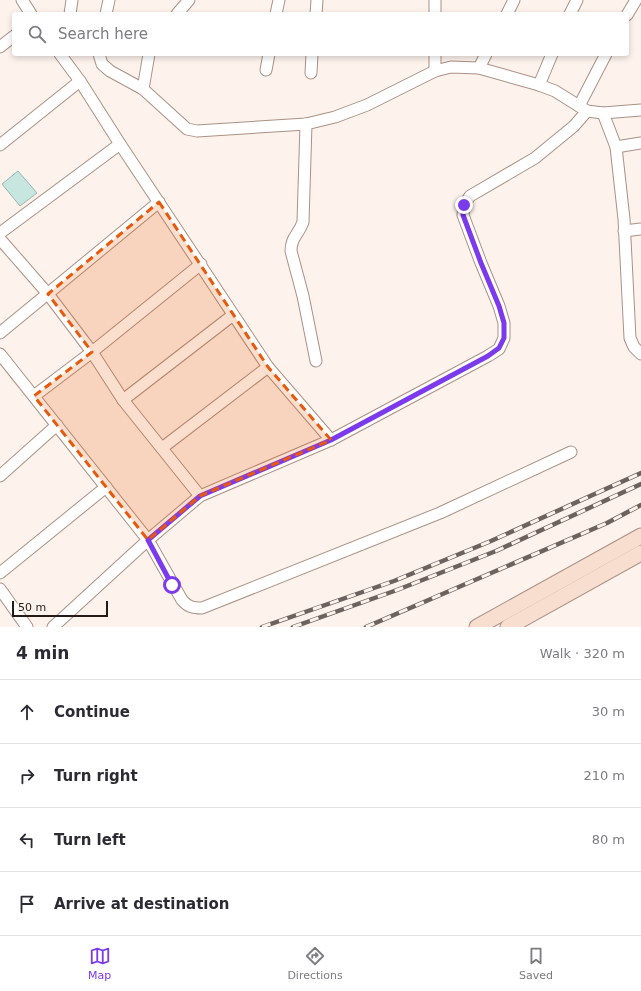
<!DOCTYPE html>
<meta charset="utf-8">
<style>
body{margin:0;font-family:"DejaVu Sans",sans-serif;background:#f2f2f3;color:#2b2b33}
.scale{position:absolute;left:12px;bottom:10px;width:96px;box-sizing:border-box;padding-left:4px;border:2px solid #241b16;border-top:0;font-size:11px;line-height:14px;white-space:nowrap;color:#241b16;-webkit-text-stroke:3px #fdf2ec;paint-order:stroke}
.stop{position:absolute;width:12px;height:12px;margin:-9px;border:3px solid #7c3aed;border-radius:50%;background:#fff}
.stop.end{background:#7c3aed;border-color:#fff;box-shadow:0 1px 4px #0008}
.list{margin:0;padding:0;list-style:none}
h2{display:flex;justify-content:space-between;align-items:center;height:52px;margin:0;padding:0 16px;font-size:17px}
h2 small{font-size:13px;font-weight:400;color:#7c7c81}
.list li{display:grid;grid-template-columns:26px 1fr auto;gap:12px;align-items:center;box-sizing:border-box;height:64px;padding:0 16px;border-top:1px solid #e1e1e2}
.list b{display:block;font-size:15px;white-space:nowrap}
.list em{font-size:13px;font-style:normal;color:#7c7c81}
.icon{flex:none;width:22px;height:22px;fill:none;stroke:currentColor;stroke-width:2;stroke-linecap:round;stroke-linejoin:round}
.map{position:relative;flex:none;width:641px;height:627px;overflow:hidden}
.search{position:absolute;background:#fff;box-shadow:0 2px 6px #0003;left:12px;right:12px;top:12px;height:44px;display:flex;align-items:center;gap:10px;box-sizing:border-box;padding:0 14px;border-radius:4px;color:#7c7c81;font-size:15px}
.sheet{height:308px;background:#fff}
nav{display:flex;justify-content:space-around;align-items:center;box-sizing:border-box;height:56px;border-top:1px solid #e1e1e2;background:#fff;font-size:11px;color:#7c7c81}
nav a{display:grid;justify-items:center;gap:2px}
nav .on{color:#7c3aed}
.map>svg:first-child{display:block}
.building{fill:#c6e6df;stroke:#98b8b1}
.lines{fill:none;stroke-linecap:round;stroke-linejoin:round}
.street-casing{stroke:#aa9184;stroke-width:13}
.secondary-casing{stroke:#aa9184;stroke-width:17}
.street{stroke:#fff;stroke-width:11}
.secondary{stroke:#f8decf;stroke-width:15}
.rail-casing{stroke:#6d635e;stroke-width:4.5}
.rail{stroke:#fdf2ec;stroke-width:3;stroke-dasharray:9;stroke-linecap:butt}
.route{stroke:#7c3aed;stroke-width:5}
.marked{fill:#e8590c;fill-opacity:0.2;stroke:#e8590c;stroke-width:3;stroke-dasharray:8 5;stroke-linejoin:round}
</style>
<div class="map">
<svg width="641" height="627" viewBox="0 0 641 627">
<rect width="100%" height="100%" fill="#fdf2ec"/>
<polygon class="building" points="18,171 37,193 20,206 2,184"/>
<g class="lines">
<defs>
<g id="street">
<polyline points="22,0 31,14"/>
<polyline points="70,14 72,0"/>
<polyline points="106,14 109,0"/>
<polyline points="177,14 189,0"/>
<polyline points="276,14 279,0"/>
<polyline points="316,14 317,0"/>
<polyline points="435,14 435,0"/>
<polyline points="507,14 514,0"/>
<polyline points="570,14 577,0"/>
<polyline points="627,15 636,0"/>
<polyline points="0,47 14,36"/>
<polyline points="60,54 80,81 120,144 268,367 331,440"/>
<polyline points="99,54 102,64 110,71 143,89 187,129 197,131 306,124 335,117 367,105 435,71 451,67 479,68 539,85 555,91 587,111 603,113 641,110"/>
<polyline points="435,54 435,71"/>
<polyline points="479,68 486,54"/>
<polyline points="266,70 269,54"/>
<polyline points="311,73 312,54"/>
<polyline points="539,85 552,54"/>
<polyline points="143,89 149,54"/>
<polyline points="579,106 606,54"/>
<polyline points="603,113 616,147 624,219 630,338 634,347 641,354"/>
<path d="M306,124L303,222C299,234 291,237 291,251L303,296L316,361"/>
<polyline points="0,145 80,81"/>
<polyline points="616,147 641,143"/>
<polyline points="624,231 641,229"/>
<polyline points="0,233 120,144"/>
<polyline points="0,239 48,294 92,352 123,400 200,496"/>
<polyline points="0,333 159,202"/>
<path d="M0,354L148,540L182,600C188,607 193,608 202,608L440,513L571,452"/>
<polyline points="34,396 92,352 201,264"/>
<polyline points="123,400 233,315"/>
<polyline points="162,448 268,367"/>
<polyline points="0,476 57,425"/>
<polyline points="0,573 106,487"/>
<polyline points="0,589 27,627"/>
<polyline points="53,627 148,540 200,496 331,440 488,356 499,349 504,338 504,323 499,306 481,263 463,215 464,205 470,196 535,158 574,126 587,111"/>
</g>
<g id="secondary">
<polyline points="477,627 641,536"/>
<polyline points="508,627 641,553"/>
</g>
</defs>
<use href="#street" class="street-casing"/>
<use href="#secondary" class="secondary-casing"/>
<use href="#street" class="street"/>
<use href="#secondary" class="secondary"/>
<defs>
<g id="rail">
<polyline points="262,627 394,581 491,541 641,473"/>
<polyline points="293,627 397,590 496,551 641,484"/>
<polyline points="366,627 607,523 641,505"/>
</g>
</defs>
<use href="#rail" class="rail-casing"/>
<use href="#rail" class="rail"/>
</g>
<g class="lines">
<polyline class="route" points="172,585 148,540 200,496 331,440 488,356 499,348 504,338 504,323 499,306 481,263 463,215 464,205"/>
</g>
<path class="marked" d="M159,202L268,367L331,440L200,496L148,540L34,396L92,352L48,294Z"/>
</svg>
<div class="scale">50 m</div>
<div class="stop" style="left:172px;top:585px"></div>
<div class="stop end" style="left:464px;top:205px"></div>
<div class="search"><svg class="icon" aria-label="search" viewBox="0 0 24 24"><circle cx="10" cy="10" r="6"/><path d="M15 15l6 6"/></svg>Search here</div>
</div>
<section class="sheet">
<h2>4 min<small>Walk · 320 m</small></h2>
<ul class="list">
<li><svg class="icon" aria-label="ahead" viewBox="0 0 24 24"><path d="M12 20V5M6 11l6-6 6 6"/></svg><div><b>Continue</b></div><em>30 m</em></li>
<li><svg class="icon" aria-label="right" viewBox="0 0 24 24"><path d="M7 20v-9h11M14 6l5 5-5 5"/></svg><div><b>Turn right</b></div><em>210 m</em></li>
<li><svg class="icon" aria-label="left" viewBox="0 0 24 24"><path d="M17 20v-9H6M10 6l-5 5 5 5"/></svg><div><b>Turn left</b></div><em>80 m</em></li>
<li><svg class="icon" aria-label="arrive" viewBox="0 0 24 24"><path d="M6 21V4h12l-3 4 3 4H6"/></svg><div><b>Arrive at destination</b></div></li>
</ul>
</section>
<nav>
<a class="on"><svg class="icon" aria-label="map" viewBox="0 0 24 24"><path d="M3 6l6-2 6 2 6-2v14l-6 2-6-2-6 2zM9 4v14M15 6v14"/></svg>Map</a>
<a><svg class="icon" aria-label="directions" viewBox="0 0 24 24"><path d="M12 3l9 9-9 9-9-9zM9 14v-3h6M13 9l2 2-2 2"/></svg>Directions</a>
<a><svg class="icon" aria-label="saved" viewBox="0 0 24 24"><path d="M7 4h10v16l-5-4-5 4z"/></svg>Saved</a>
</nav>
